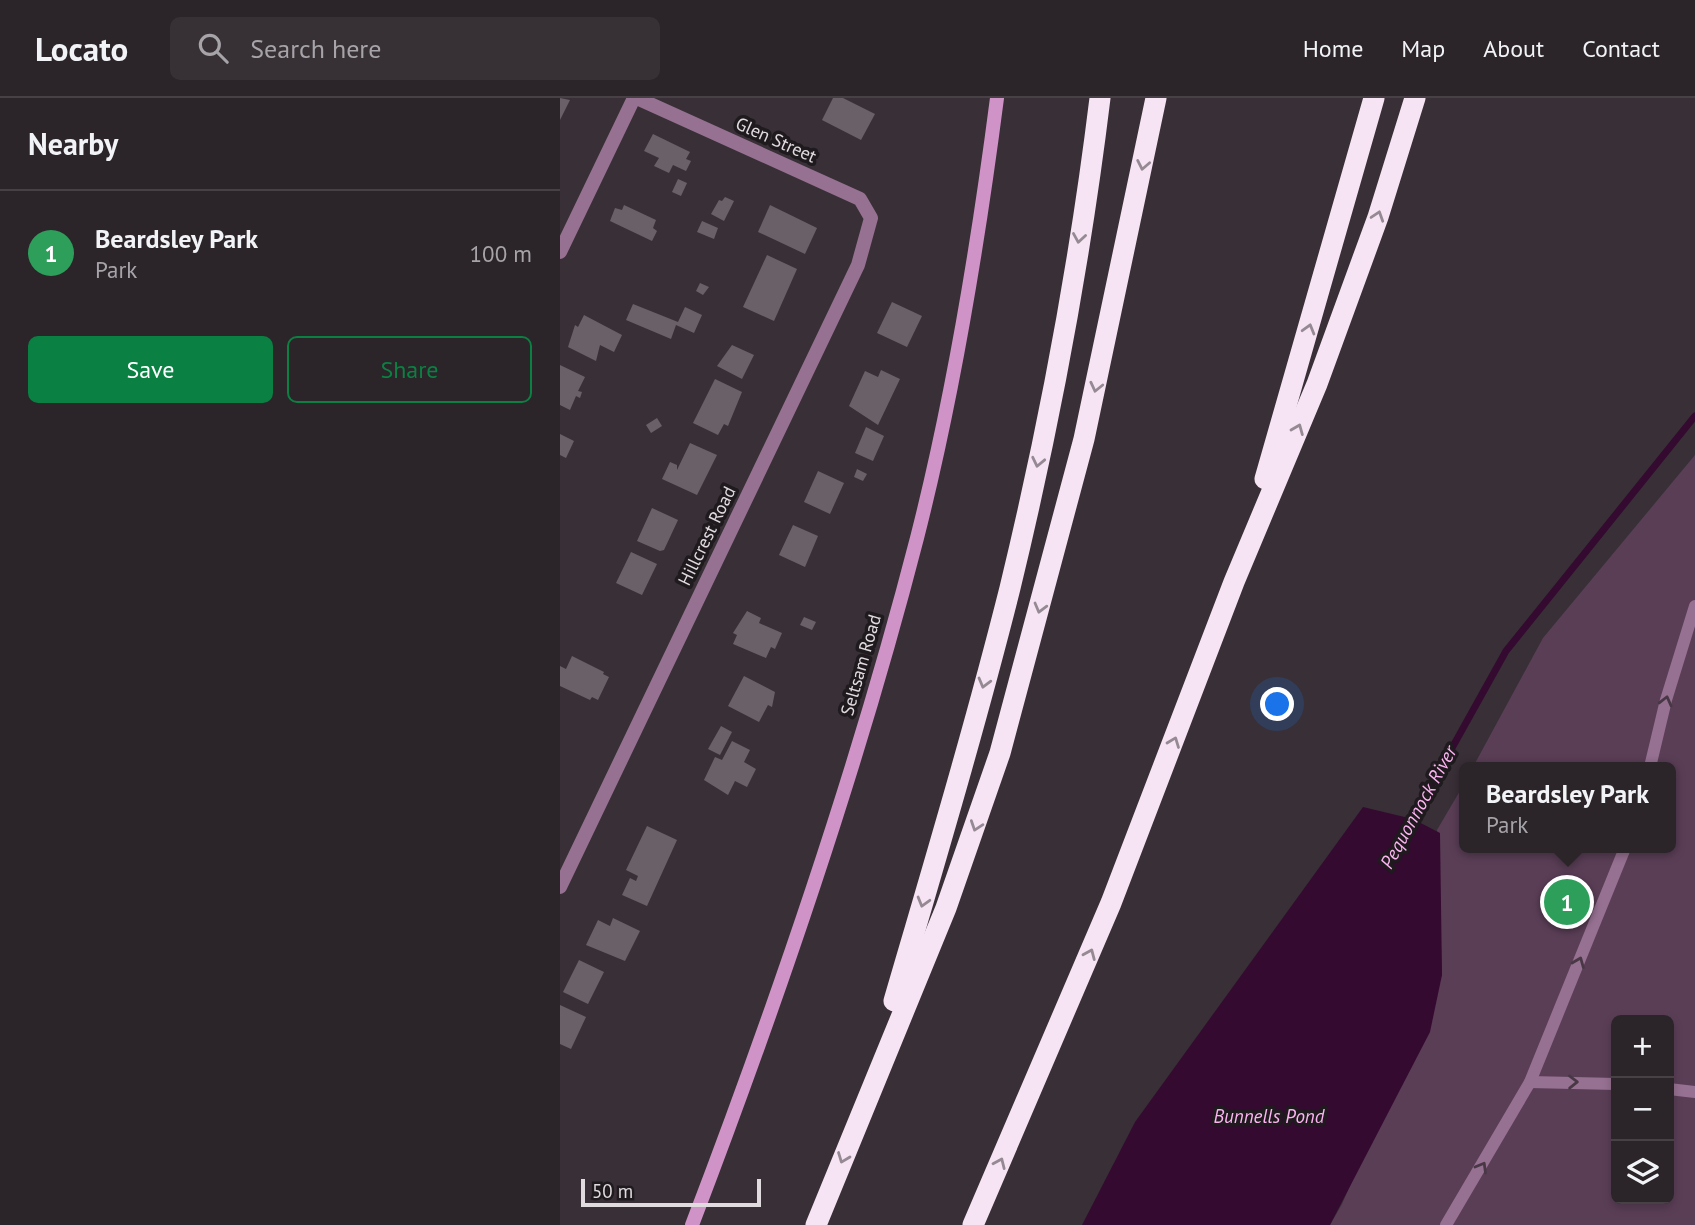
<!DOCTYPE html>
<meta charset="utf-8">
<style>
body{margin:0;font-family:"PT Sans",sans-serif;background:#373035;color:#f1f3f6}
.controls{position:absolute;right:21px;bottom:21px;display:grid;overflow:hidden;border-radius:10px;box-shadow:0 4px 10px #0003}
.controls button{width:63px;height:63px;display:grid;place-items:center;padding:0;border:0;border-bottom:2px solid #474146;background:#2b2429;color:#f1f3f6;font:35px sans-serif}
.scale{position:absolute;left:21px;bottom:18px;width:180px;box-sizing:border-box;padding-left:7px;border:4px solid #e1dbe0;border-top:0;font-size:19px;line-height:24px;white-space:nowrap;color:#e1dbe0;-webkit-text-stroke:5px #1e1a1d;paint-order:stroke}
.you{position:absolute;left:718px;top:607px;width:24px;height:24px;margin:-18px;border:5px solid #fff;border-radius:50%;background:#1a73e8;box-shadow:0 0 0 10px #1a73e833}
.badge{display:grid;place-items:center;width:46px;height:46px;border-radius:50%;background:#0b8043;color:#fff;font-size:23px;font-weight:700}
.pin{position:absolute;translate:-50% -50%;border:4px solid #fff;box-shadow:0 2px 7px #0006}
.popup{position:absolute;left:899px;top:664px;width:217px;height:91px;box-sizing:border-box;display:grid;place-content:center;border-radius:10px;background:#2b2429;filter:drop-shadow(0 2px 5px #0005);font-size:23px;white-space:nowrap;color:#a6a4a8}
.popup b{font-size:26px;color:#f1f3f6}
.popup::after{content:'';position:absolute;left:50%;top:100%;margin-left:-14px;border:14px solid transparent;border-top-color:#2b2429}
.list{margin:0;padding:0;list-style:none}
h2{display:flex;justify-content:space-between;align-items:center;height:91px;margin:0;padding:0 28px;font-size:30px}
h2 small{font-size:23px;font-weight:400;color:#a6a4a8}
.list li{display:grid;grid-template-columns:46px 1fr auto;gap:21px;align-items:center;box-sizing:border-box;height:126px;padding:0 28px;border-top:2px solid #474146}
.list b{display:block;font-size:26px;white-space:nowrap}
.list p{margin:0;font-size:23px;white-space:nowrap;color:#a6a4a8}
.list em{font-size:23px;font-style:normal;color:#a6a4a8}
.actions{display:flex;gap:14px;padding:21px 28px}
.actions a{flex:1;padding:16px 0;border:2px solid #0b8043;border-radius:10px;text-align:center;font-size:24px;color:#0b8043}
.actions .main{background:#0b8043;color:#fff}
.icon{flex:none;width:38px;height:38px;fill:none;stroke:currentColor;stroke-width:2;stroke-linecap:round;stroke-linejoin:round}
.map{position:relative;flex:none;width:1135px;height:1127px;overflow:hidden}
header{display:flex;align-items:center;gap:42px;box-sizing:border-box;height:98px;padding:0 35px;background:#2b2429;border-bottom:2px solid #474146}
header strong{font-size:33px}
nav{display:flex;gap:38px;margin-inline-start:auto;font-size:24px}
.search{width:490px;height:63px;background:#373035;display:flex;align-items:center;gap:18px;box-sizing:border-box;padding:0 24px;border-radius:10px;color:#a6a4a8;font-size:26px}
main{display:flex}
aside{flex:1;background:#2b2429}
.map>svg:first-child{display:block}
.green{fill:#5a3e56;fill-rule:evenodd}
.water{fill:#350a31}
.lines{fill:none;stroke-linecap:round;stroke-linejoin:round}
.stream{stroke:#350a31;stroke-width:7}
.building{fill:#6a6068}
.lane{stroke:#977192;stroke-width:12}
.street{stroke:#977192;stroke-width:14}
.secondary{stroke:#d093c7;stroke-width:14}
.highway{stroke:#f6e3f3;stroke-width:21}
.oneway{stroke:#958993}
.oneway2{stroke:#483846}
.labels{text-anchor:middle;stroke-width:7;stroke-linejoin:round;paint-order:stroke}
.street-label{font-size:18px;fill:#e1dbe0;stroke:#1e1a1d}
.water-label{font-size:19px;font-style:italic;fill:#fdb4f2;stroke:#1e1a1d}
</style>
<header>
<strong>Locato</strong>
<div class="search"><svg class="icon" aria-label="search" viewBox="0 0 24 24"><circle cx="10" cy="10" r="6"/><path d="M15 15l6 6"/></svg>Search here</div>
<nav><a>Home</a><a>Map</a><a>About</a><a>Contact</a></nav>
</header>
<main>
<aside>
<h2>Nearby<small></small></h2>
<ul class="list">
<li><span class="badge" style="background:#2e9e5b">1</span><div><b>Beardsley Park</b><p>Park</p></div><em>100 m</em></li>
</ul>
<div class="actions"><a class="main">Save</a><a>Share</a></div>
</aside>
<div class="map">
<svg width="1135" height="1127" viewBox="0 0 1135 1127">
<rect width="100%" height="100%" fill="#393037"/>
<path class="green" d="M1135,357V1127H770L782,1106L882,877L877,732L904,686V750H1110V669H913L983,540ZM1056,922H1109V1101H1056Z"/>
<polygon class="water" points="803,709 853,721 880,735 882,877 870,934 770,1127 522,1127 575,1024"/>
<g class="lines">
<polyline class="stream" points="848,729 946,553 1135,318"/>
</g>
<g class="building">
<polygon points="0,0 10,2 0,22"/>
<polygon points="273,0 283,0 315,16 301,42 262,22"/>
<polygon points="93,36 130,54 126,61 131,63 126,73 113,67 109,75 94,68 99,60 84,53"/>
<polygon points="118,81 127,85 121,98 112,94"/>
<polygon points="165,99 174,103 164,123 151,116 159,102 162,103"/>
<polygon points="64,107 96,122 93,130 97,133 92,143 50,123 55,110 62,112"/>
<polygon points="210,107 257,130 245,156 198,134"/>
<polygon points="142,123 158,130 154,141 137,134"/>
<polygon points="207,157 237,171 214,223 183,209"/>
<polygon points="140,185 149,189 143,197 136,193"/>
<polygon points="332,204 362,218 347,249 317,235"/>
<polygon points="73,206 118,224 125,209 142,217 134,235 116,227 111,241 66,222"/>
<polygon points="24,217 62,237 54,254 40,247 36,263 8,249 15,227 18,229"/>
<polygon points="172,247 194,257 182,281 157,268"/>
<polygon points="0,267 25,279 18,293 22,294 20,300 16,298 10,312 0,307"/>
<polygon points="321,272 340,281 318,327 289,308 305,273 318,279"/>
<polygon points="155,281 182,294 168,328 164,326 158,337 133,325"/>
<polygon points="97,320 102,328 91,335 86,327"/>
<polygon points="306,329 324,338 313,363 295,355"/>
<polygon points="0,336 14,343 6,360 0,357"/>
<polygon points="130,345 157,357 137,397 102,381 110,364 117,367 117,372"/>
<polygon points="297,371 307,376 303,383 294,379"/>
<polygon points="258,373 284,385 270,416 244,404"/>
<polygon points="92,410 118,422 104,452 100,453 77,443"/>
<polygon points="233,427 258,438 245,469 219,457"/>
<polygon points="71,454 97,466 82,497 56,485"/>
<polygon points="187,513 201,520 199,525 222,535 215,551 211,549 206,560 173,546 177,537 173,535"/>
<polygon points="244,519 256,524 252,532 240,527"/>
<polygon points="12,558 44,574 43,576 49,579 38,602 32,599 30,602 0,588 0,568 6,571"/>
<polygon points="184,578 215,594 212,609 208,607 199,624 168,608"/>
<polygon points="161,628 172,634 160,657 148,651"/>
<polygon points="172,643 190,652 184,664 196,671 187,689 175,683 168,697 144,682 155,659 162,662"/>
<polygon points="87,728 117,742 87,808 62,797 70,780 76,783 78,778 66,772"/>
<polygon points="53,820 80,833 65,863 26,847 38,822 50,828"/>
<polygon points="19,862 44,874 28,906 3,894"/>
<polygon points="0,907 26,919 11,951 0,946"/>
</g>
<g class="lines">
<g class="lane">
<polyline points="1090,669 1106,602 1135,508"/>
<polyline points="970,984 1056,986"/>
<polyline points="1109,991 1135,994"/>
<polyline points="886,1127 970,984 1065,750"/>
</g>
<g class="street">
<polyline points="0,154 74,0"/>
<polyline points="0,789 298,167 311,120 300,101 77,0"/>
</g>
<path class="secondary" d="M132,1127C218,902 297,673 357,440C394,295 418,147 437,0"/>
<g class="highway">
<polyline points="705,381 814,0"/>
<path d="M334,903C374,766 415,629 450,490C489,329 520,164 540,0"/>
<polyline points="256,1127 386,810 440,655 524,341 596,0"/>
<polyline points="413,1127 551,805 674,484 757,286 818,119 855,0"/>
</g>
</g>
<defs><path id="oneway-chevron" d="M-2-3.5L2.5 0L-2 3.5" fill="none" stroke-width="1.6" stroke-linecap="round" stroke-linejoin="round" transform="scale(1.75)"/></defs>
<g class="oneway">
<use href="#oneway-chevron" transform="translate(583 67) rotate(101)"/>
<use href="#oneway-chevron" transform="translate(818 118) rotate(-72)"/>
<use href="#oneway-chevron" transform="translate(519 140) rotate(99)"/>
<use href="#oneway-chevron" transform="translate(749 231) rotate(-74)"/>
<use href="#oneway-chevron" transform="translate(536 289) rotate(103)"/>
<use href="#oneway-chevron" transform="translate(738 331) rotate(-68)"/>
<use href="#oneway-chevron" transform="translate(478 364) rotate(102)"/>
<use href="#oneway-chevron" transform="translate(480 510) rotate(105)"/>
<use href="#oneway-chevron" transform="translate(424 585) rotate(105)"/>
<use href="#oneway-chevron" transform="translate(614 644) rotate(-69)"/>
<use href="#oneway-chevron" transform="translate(416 728) rotate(109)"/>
<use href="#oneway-chevron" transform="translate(363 804) rotate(106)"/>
<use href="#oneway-chevron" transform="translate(530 856) rotate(-67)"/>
<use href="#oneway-chevron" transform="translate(283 1060) rotate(111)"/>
<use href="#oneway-chevron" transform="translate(440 1065) rotate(-66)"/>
</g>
<g class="oneway2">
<use href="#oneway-chevron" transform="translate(1106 603) rotate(-76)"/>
<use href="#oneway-chevron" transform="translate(1019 864) rotate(-68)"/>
<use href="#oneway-chevron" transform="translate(1013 984) rotate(-1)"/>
<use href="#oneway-chevron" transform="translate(922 1069) rotate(-60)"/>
</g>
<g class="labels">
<g class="street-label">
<text transform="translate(216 42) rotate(24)" y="6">Glen Street</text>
<text transform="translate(147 438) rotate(-64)" y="6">Hillcrest Road</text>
<text transform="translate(301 567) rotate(-74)" y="6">Seltsam Road</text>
</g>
<g class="water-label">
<text transform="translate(858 709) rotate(-61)" y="7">Pequonnock River</text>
<text x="709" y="1025">Bunnells Pond</text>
</g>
</g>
</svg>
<div class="controls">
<button>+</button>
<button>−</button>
<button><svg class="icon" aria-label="layers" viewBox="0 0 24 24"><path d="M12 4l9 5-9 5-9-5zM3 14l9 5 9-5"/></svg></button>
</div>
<div class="scale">50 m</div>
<div class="you"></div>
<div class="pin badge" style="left:1007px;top:804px;background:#2e9e5b">1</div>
<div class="popup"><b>Beardsley Park</b>Park</div>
</div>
</main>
